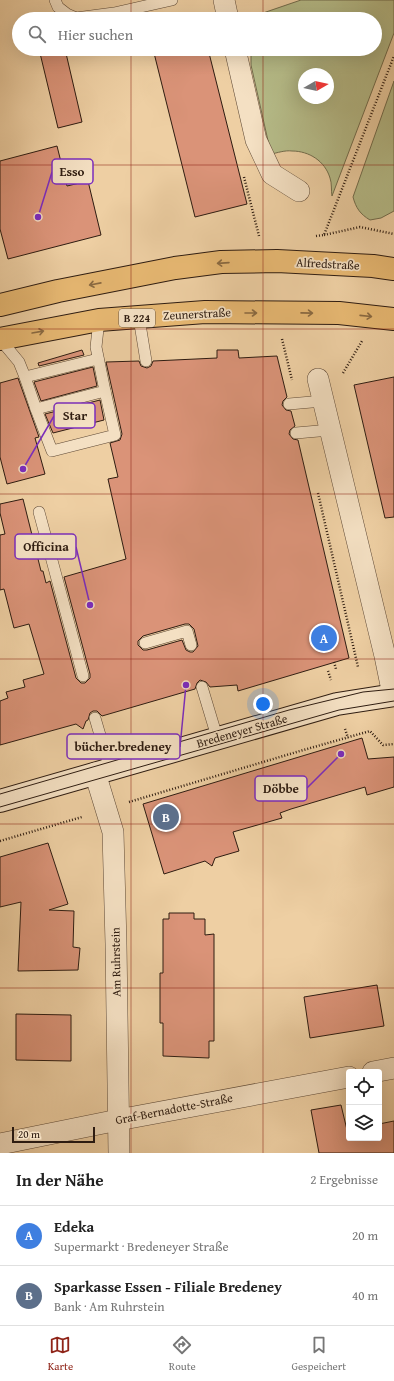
<!DOCTYPE html>
<html lang="de">
<meta charset="utf-8">
<style>
body{margin:0;font-family:"Gentium Book Plus",serif;background:#f2f2f2;color:#222}
.controls{position:absolute;right:12px;bottom:12px;display:grid;overflow:hidden;border-radius:4px;box-shadow:0 4px 16px #0002}
.controls button{width:36px;height:36px;display:grid;place-items:center;padding:0;border:0;border-bottom:1px solid #e0e0e0;background:#fff;color:#222;font:20px sans-serif}
.compass{position:absolute;left:298px;top:68px;width:36px;height:36px;border-radius:50%;background:#fff;box-shadow:0 4px 16px #0002;rotate:81deg}
.scale{position:absolute;left:12px;bottom:10px;width:83px;box-sizing:border-box;padding-left:4px;border:2px solid #2e1c11;border-top:0;font-size:11px;line-height:14px;white-space:nowrap;color:#2e1c11;-webkit-text-stroke:3px #f4e0c3;paint-order:stroke}
.you{position:absolute;left:263px;top:704px;width:14px;height:14px;margin:-10px;border:3px solid #fff;border-radius:50%;background:#1a73e8;box-shadow:0 0 0 6px #1a73e833}
.badge{display:grid;place-items:center;width:26px;height:26px;border-radius:50%;background:#8f2418;color:#fff;font-size:13px;font-weight:700}
.pin{position:absolute;translate:-50% -50%;border:2px solid #fff;box-shadow:0 1px 4px #0006}
.list{margin:0;padding:0;list-style:none}
h2{display:flex;justify-content:space-between;align-items:center;height:52px;margin:0;padding:0 16px;font-size:17px}
h2 small{font-size:13px;font-weight:400;color:#767676}
.list li{display:grid;grid-template-columns:26px 1fr auto;gap:12px;align-items:center;box-sizing:border-box;height:60px;padding:0 16px;border-top:1px solid #e0e0e0}
.list b{display:block;font-size:15px;white-space:nowrap}
.list p{margin:0;font-size:13px;white-space:nowrap;color:#767676}
.list em{font-size:13px;font-style:normal;color:#767676}
.icon{flex:none;width:22px;height:22px;fill:none;stroke:currentColor;stroke-width:2;stroke-linecap:round;stroke-linejoin:round}
.map{position:relative;flex:none;width:394px;height:1153px;overflow:hidden}
.search{position:absolute;background:#fff;box-shadow:0 4px 16px #0002;left:12px;right:12px;top:12px;height:44px;display:flex;align-items:center;gap:10px;box-sizing:border-box;padding:0 14px;border-radius:22px;color:#767676;font-size:15px}
.sheet{height:172px;background:#fff}
nav{display:flex;justify-content:space-around;align-items:center;box-sizing:border-box;height:56px;border-top:1px solid #e0e0e0;background:#fff;font-size:11px;color:#767676}
nav a{display:grid;justify-items:center;gap:2px}
nav .on{color:#8f2418}
.map>svg:first-child{display:block}
.green{fill:#b5bb88;stroke:#726c4c;fill-rule:evenodd}
.building{fill:#da9378;stroke:#2e1c11;fill-rule:evenodd}
.lines{fill:none;stroke-linecap:round;stroke-linejoin:round}
.lane-casing{stroke:#5e4936;stroke-width:12}
.street-casing{stroke:#5e4936;stroke-width:22}
.secondary-casing{stroke:#2e1c11;stroke-width:24}
.primary-casing{stroke:#2e1c11;stroke-width:24}
.path{stroke:#2e1c11;stroke-width:2.5;stroke-dasharray:1 2;stroke-linecap:butt}
.lane{stroke:#f4e0c3;stroke-width:11}
.street{stroke:#f4e0c3;stroke-width:21}
.secondary{stroke:#f4e0c3;stroke-width:22}
.primary{stroke:#e7b872;stroke-width:22}
.tram{stroke:#2e1c11;stroke-width:1}
.oneway{stroke:#8a6a42}
.grid{fill:none;stroke:#8f2418;stroke-width:1;stroke-opacity:0.55}
.labels{text-anchor:middle;stroke-width:3.5;stroke-linejoin:round;paint-order:stroke}
.shield{fill:#f4e0c3;stroke:#695746;stroke-width:1}
.shield-label{font-size:11px;font-weight:bold;fill:#2e1c11}
.street-label{font-size:12px;fill:#2e1c11;stroke:#f4e0c3}
.leader{fill:none;stroke:#7b2cbf;stroke-width:1.5}
.callout-dot{fill:#7b2cbf;stroke:#f4e0c3;stroke-width:1.5}
.callout{fill:#f4e0c3;stroke:#7b2cbf;stroke-width:1.5}
.callout-label{font-size:13px;text-anchor:middle;font-weight:bold;fill:#2e1c11}
</style>
<div class="map">
<svg width="394" height="1153" viewBox="0 0 394 1153">
<rect width="100%" height="100%" fill="#eecfa3"/>
<filter id="stains"><feTurbulence type="fractalNoise" baseFrequency=".005" numOctaves="4"/><feColorMatrix values="0 0 0 0 .2 0 0 0 0 .09 0 0 0 0 .02 0 0 0 .5 -.17"/></filter>
<radialGradient id="worn" r=".72"><stop offset=".6" stop-color="#630" stop-opacity="0"/><stop offset="1" stop-color="#630" stop-opacity=".3"/></radialGradient>
<g class="green">
<path d="M301,0H394V33L332,196C331,191 332,183 330,178C325,161 309,151 292,151C285,150 277,153 271,154L251,65V49H375V19H260L263,13ZM304,74H328V98H304Z"/>
<path d="M394,81V211L381,218L370,220C360,214 356,208 353,197Z"/>
</g>
<g class="building">
<polygon points="39,49 65,49 82,122 58,128"/>
<polygon points="153,49 208,49 247,204 195,217"/>
<polygon points="57,146 67,186 88,181 101,235 8,259 0,229 0,161"/>
<polygon points="82,350 84,355 39,366 38,363"/>
<path d="M217,350H238L239,358L277,356L287,397L283,401L282,405L286,410L291,411L295,426L290,430L289,434L293,439L298,440L349,658L238,691L237,685L210,687L206,682L200,680L197,683L195,689L102,716L97,711H93L90,713L88,720L86,721L83,729L76,724L0,745V701L8,698L6,692L25,687L23,680L44,674L29,624L14,628L4,589L0,590V535L5,534L0,513V504L23,499L41,571H43L46,583L50,581L76,678L81,683H85L90,678V674L64,577L126,559L108,479L118,477L110,443L120,440L122,434L106,362L139,361L141,366L147,368L151,366L153,361L217,358ZM185,624H189L194,629L198,646L193,652H190L186,650L182,640L147,650H143L138,645V641L143,636Z"/>
<polygon points="93,367 97,386 41,401 34,382"/>
<polygon points="394,377 394,517 385,518 354,385"/>
<polygon points="18,378 39,437 35,438 45,474 7,484 0,457 0,383"/>
<polygon points="100,400 104,420 53,433 45,414"/>
<polygon points="362,738 368,759 394,757 394,787 367,795 365,787 291,809 280,813 282,818 233,832 239,851 215,858 212,866 205,861 164,874 143,804"/>
<polygon points="48,843 68,904 49,910 74,911 73,947 80,948 78,970 18,971 21,902 0,907 0,857"/>
<polygon points="169,913 194,913 194,919 205,919 205,935 214,934 214,1041 209,1041 209,1058 163,1056 163,1023 160,1023 160,973 163,973 163,919 169,919"/>
<polygon points="377,985 384,1026 310,1038 304,997"/>
<polygon points="16,1014 71,1015 71,1061 16,1060"/>
<polygon points="341,1105 347,1130 349,1130 349,1138 379,1138 379,1124 394,1121 394,1153 319,1153 311,1110"/>
</g>
<g class="lines">
<defs>
<g id="lane">
<polyline points="55,0 58,7 67,14 76,18 114,13 172,0"/>
<polyline points="139,318 146,361"/>
<polyline points="0,339 19,362 25,377 36,409 105,391 96,347 99,320"/>
<polyline points="25,377 98,359"/>
<polyline points="289,404 323,401"/>
<polyline points="36,409 52,451 115,435 105,391"/>
<polyline points="296,433 330,430"/>
<polyline points="39,512 83,676"/>
<polyline points="145,643 187,631 191,645"/>
<polyline points="202,687 217,737"/>
<polyline points="95,718 110,769"/>
</g>
<g id="street">
<polyline points="224,0 228,19"/>
<polyline points="235,49 256,140 272,174 299,191"/>
<polyline points="318,379 385,656 393,695"/>
<polyline points="95,773 113,832 116,944 119,1153"/>
<polyline points="373,1072 394,1068"/>
<polyline points="0,1144 118,1120 349,1077"/>
</g>
<polyline id="secondary" points="0,801 337,704 394,695"/>
<g id="primary">
<polyline points="0,305 58,291 175,268 221,262 277,261 373,266 394,269"/>
<polyline points="0,339 99,320 205,312 339,313 394,319"/>
</g>
</defs>
<use href="#lane" class="lane-casing"/>
<use href="#street" class="street-casing"/>
<use href="#secondary" class="secondary-casing"/>
<use href="#primary" class="primary-casing"/>
<g class="path">
<polyline points="244,177 259,236"/>
<polyline points="324,235 360,227 394,234"/>
<polyline points="316,236 324,235 394,56"/>
<polyline points="282,339 292,380"/>
<polyline points="343,373 362,341"/>
<polyline points="318,493 358,667"/>
<polyline points="334,662 336,669"/>
<polyline points="328,671 331,680"/>
<polyline points="345,729 348,738"/>
<polyline points="129,802 300,751 370,731 383,745 394,744"/>
<polyline points="0,841 82,817"/>
</g>
<use href="#lane" class="lane"/>
<use href="#street" class="street"/>
<use href="#secondary" class="secondary"/>
<use href="#primary" class="primary"/>
<g class="tram">
<polyline points="0,794 289,710 363,692 394,689"/>
<polyline points="0,807 339,710 394,701"/>
</g>
</g>
<defs><path id="oneway-shaft" d="M-6 0H5M1.5-3L5.5 0L1.5 3" fill="none" stroke-width="1.6" stroke-linecap="round" stroke-linejoin="round"/></defs>
<g class="oneway">
<use href="#oneway-shaft" transform="translate(223 263) rotate(176)"/>
<use href="#oneway-shaft" transform="translate(95 284) rotate(169)"/>
<use href="#oneway-shaft" transform="translate(251 313)"/>
<use href="#oneway-shaft" transform="translate(307 313) rotate(1)"/>
<use href="#oneway-shaft" transform="translate(366 316) rotate(6)"/>
<use href="#oneway-shaft" transform="translate(38 332) rotate(-10)"/>
</g>
<path class="grid" d="M131,0V19M263,0V19M131,49V1153M263,49V1153M0,165H394M0,329H394M0,494H394M0,659H394M0,824H394M0,988H394"/>
<g class="labels">
<rect class="shield" x="119" y="309" width="36" height="18" rx="3"/>
<g class="shield-label">
<text x="137" y="322">B 224</text>
</g>
<g class="street-label">
<text transform="translate(328 264) rotate(3)" y="4">Alfredstraße</text>
<text transform="translate(197 314) rotate(-3)" y="4">Zeunerstraße</text>
<text transform="translate(242 731) rotate(-16)" y="4">Bredeneyer Straße</text>
<text transform="translate(116 962) rotate(-91)" y="4">Am Ruhrstein</text>
<text transform="translate(174 1109) rotate(-11)" y="4">Graf-Bernadotte-Straße</text>
</g>
</g>
<path class="leader" d="M38 217L52 172M23 469L54 416M90 605L76 547M186 685L180 747M341 754L307 788"/>
<g class="callout-dot">
<circle cx="38" cy="217" r="4"/>
<circle cx="23" cy="469" r="4"/>
<circle cx="90" cy="605" r="4"/>
<circle cx="186" cy="685" r="4"/>
<circle cx="341" cy="754" r="4"/>
</g>
<g class="callout">
<rect x="52" y="159" width="41" height="25" rx="4"/>
<rect x="54" y="403" width="41" height="25" rx="4"/>
<rect x="15" y="534" width="61" height="25" rx="4"/>
<rect x="67" y="734" width="113" height="25" rx="4"/>
<rect x="255" y="776" width="52" height="25" rx="4"/>
</g>
<g class="callout-label">
<text x="72" y="176">Esso</text>
<text x="75" y="420">Star</text>
<text x="46" y="551">Officina</text>
<text x="123" y="751">bücher.bredeney</text>
<text x="281" y="793">Döbbe</text>
</g>
<rect width="100%" height="100%" filter="url(#stains)"/>
<rect width="100%" height="100%" fill="url(#worn)"/>
</svg>
<div class="controls">
<button><svg class="icon" aria-label="locate" viewBox="0 0 24 24"><circle cx="12" cy="12" r="6"/><path d="M12 2v4M12 18v4M2 12h4M18 12h4"/></svg></button>
<button><svg class="icon" aria-label="layers" viewBox="0 0 24 24"><path d="M12 4l9 5-9 5-9-5zM3 14l9 5 9-5"/></svg></button>
</div>
<svg class="compass" viewBox="-18 -18 36 36"><path d="M0-13l5 13h-10z" fill="#e53935"/><path d="M0 13l5-13h-10z" fill="#767676"/></svg>
<div class="scale">20 m</div>
<div class="you"></div>
<div class="pin badge" style="left:324px;top:638px;background:#3f7fe0">A</div>
<div class="pin badge" style="left:166px;top:817px;background:#5c6f8a">B</div>
<div class="search"><svg class="icon" aria-label="search" viewBox="0 0 24 24"><circle cx="10" cy="10" r="6"/><path d="M15 15l6 6"/></svg>Hier suchen</div>
</div>
<section class="sheet">
<h2>In der Nähe<small>2 Ergebnisse</small></h2>
<ul class="list">
<li><span class="badge" style="background:#3f7fe0">A</span><div><b>Edeka</b><p>Supermarkt · Bredeneyer Straße</p></div><em>20 m</em></li>
<li><span class="badge" style="background:#5c6f8a">B</span><div><b>Sparkasse Essen - Filiale Bredeney</b><p>Bank · Am Ruhrstein</p></div><em>40 m</em></li>
</ul>
</section>
<nav>
<a class="on"><svg class="icon" aria-label="map" viewBox="0 0 24 24"><path d="M3 6l6-2 6 2 6-2v14l-6 2-6-2-6 2zM9 4v14M15 6v14"/></svg>Karte</a>
<a><svg class="icon" aria-label="directions" viewBox="0 0 24 24"><path d="M12 3l9 9-9 9-9-9zM9 14v-3h6M13 9l2 2-2 2"/></svg>Route</a>
<a><svg class="icon" aria-label="saved" viewBox="0 0 24 24"><path d="M7 4h10v16l-5-4-5 4z"/></svg>Gespeichert</a>
</nav>
